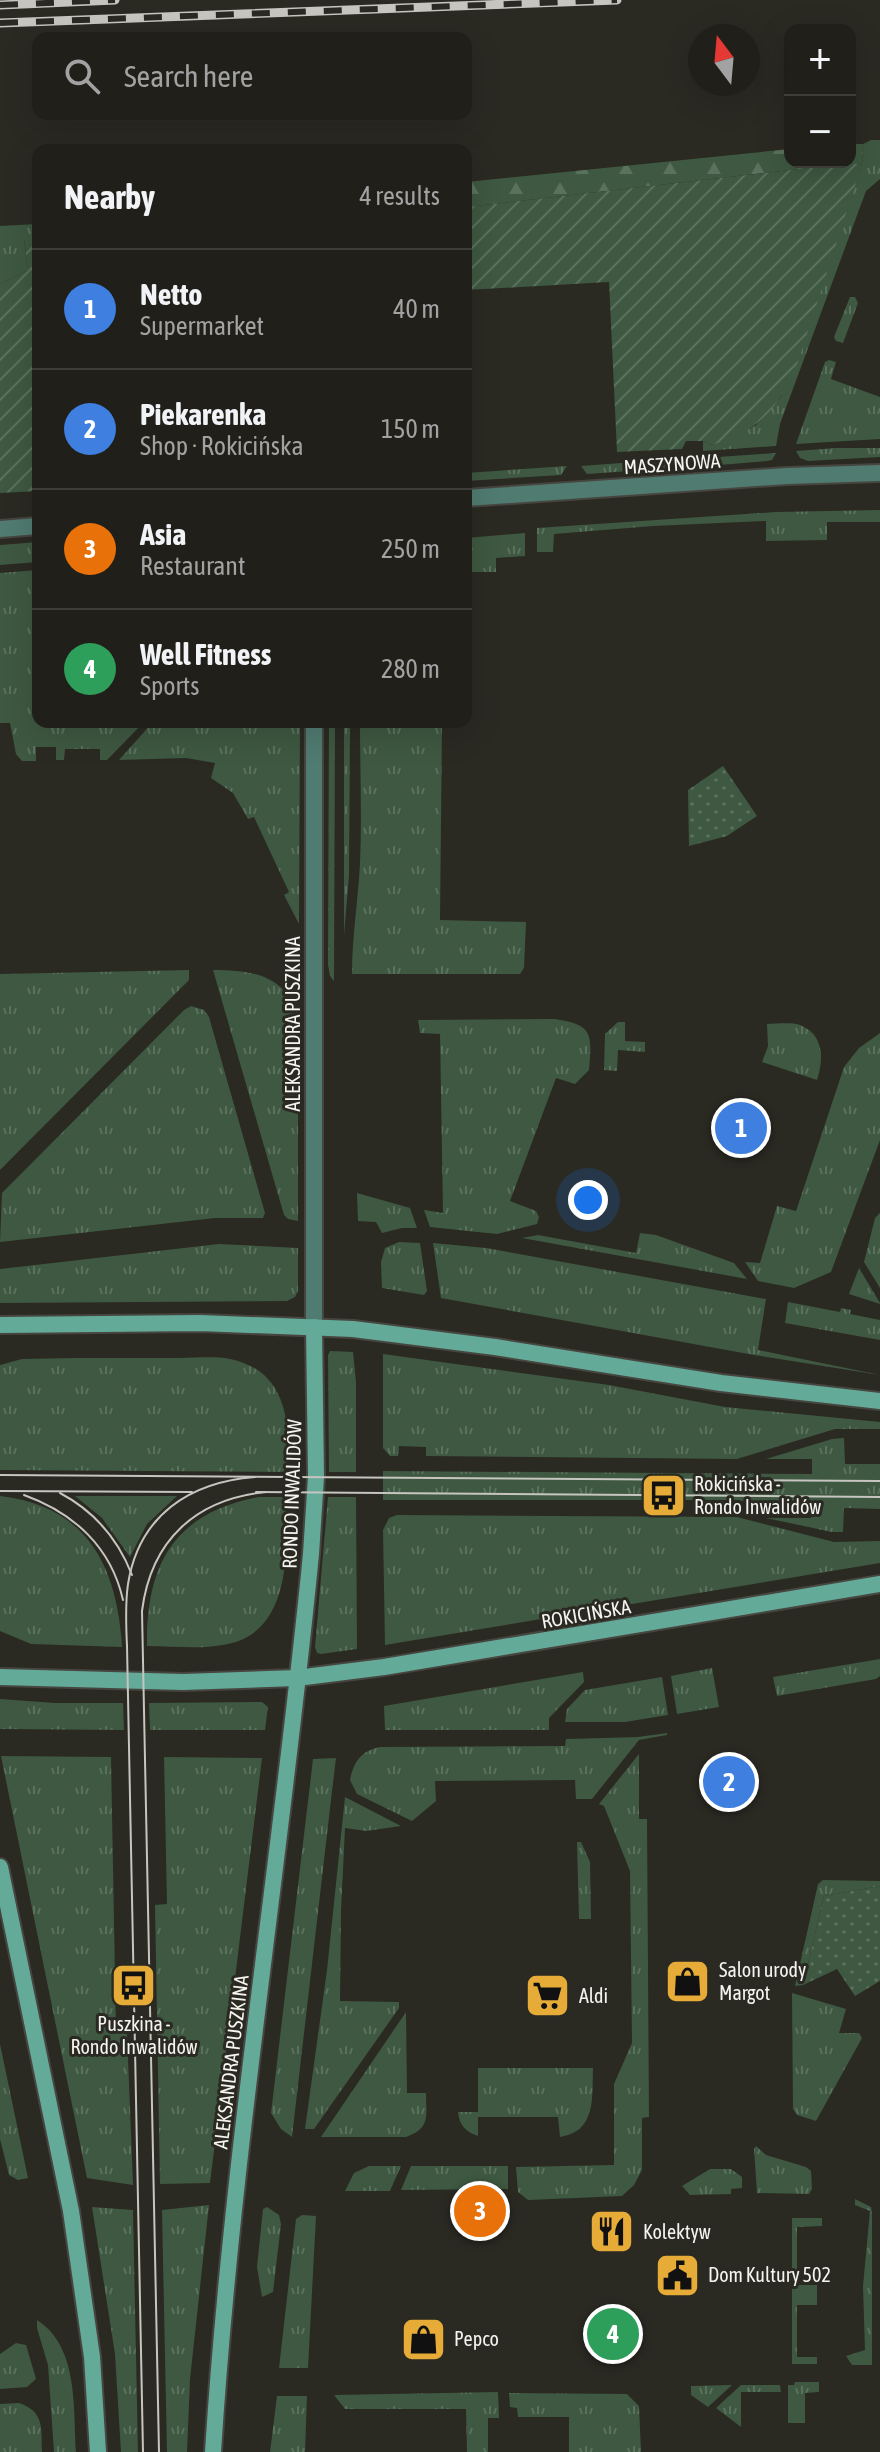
<!DOCTYPE html>
<meta charset="utf-8">
<style>
body{margin:0;font-family:"Asap Condensed",sans-serif;background:#2d2c27;color:#f1f3f6}
.controls{position:absolute;right:24px;top:24px;display:grid;overflow:hidden;border-radius:16px;box-shadow:0 8px 32px #0002}
.controls button{width:72px;height:72px;display:grid;place-items:center;padding:0;border:0;border-bottom:2px solid #3d3d39;background:#201f1a;color:#f1f3f6;font:40px sans-serif}
.compass{position:absolute;left:688px;top:24px;width:72px;height:72px;border-radius:50%;background:#201f1a;box-shadow:0 8px 32px #0002;rotate:344deg}
.you{position:absolute;left:588px;top:1200px;width:28px;height:28px;margin:-20px;border:6px solid #fff;border-radius:50%;background:#1a73e8;box-shadow:0 0 0 12px #1a73e833}
.badge{display:grid;place-items:center;width:52px;height:52px;border-radius:50%;background:#2563eb;color:#fff;font-size:26px;font-weight:700}
.pin{position:absolute;translate:-50% -50%;border:4px solid #fff;box-shadow:0 2px 8px #0006}
.list{margin:0;padding:0;list-style:none}
h2{display:flex;justify-content:space-between;align-items:center;height:104px;margin:0;padding:0 32px;font-size:34px}
h2 small{font-size:26px;font-weight:400;color:#a2a2a2}
.list li{display:grid;grid-template-columns:52px 1fr auto;gap:24px;align-items:center;box-sizing:border-box;height:120px;padding:0 32px;border-top:2px solid #3d3d39}
.list b{display:block;font-size:30px;white-space:nowrap}
.list p{margin:0;font-size:26px;white-space:nowrap;color:#a2a2a2}
.list em{font-size:26px;font-style:normal;color:#a2a2a2}
.icon{flex:none;width:44px;height:44px;fill:none;stroke:currentColor;stroke-width:2;stroke-linecap:round;stroke-linejoin:round}
.map{position:relative;flex:none;width:880px;height:2452px;overflow:hidden}
.search{position:absolute;background:#201f1a;box-shadow:0 8px 32px #0002;left:32px;top:32px;width:440px;height:88px;display:flex;align-items:center;gap:20px;box-sizing:border-box;padding:0 28px;border-radius:16px;color:#a2a2a2;font-size:30px}
.panel{position:absolute;background:#201f1a;box-shadow:0 8px 32px #0002;left:32px;top:144px;width:440px;height:584px;border-radius:16px}
.map>svg:first-child{display:block}
.grass{fill:url(#grass-tufts)}
.forest{fill:url(#forest-firs)}
.park{fill:url(#park-dots)}
.garden{fill:url(#garden-furrows)}
.lines{fill:none;stroke-linecap:round;stroke-linejoin:round}
.tertiary-casing{stroke:#46453f;stroke-width:20}
.secondary-casing{stroke:#46453f;stroke-width:20}
.tertiary{stroke:#507b70;stroke-width:16}
.secondary{stroke:#63aa99;stroke-width:16}
.tram{stroke:#c6c5bf;stroke-width:2}
.rail-casing{stroke:#c6c5bf;stroke-width:9}
.rail{stroke:#2a2922;stroke-width:6;stroke-dasharray:18;stroke-linecap:butt}
.labels{text-anchor:middle;stroke-width:6;stroke-linejoin:round;paint-order:stroke}
.street-label{font-size:20px;fill:#f5f4ef;stroke:#2a2922}
.poi-label{font-size:20px;fill:#f5f4ef;stroke:#2a2922;text-anchor:start}
</style>
<div class="map">
<svg width="880" height="2452" viewBox="0 0 880 2452">
<defs>
<pattern id="grass-tufts" width="24" height="20" patternUnits="userSpaceOnUse" patternTransform="scale(2)"><rect width="24" height="20" fill="#3e5841"/><path d="M3 7l-1-3M5 7V3M7 7l1-3M15 17l-1-3M17 17v-4M19 17l1-3" fill="none" stroke="#5a715d"/></pattern>
<pattern id="forest-firs" width="22" height="20" patternUnits="userSpaceOnUse" patternTransform="scale(2)"><rect width="22" height="20" fill="#3e5841"/><path d="M5 1l3.5 6h-7zM16 11l3.5 6h-7z" fill="#5a715d"/></pattern>
<pattern id="park-dots" width="8" height="8" patternUnits="userSpaceOnUse" patternTransform="scale(2)"><rect width="8" height="8" fill="#3e5841"/><path d="M2 2h.1M6 6h.1" fill="none" stroke="#5a715d" stroke-width="1.8" stroke-linecap="round"/></pattern>
<pattern id="garden-furrows" width="10" height="10" patternUnits="userSpaceOnUse" patternTransform="scale(2)"><rect width="10" height="10" fill="#3e5841"/><path d="M-1 1l2-2M0 10L10 0M9 11l2-2" fill="none" stroke="#5a715d"/></pattern>
</defs>
<rect width="100%" height="100%" fill="#2a2922"/>
<g class="grass">
<polygon points="871,140 880,140 880,179 866,191 780,424 776,446 703,451 703,441 711,445 755,426 781,397 862,164 863,144"/>
<polygon points="38,224 38,238 24,240 28,270 0,284 0,226"/>
<polygon points="850,297 855,297 858,303 843,343 836,341 834,337"/>
<polygon points="829,360 836,362 831,379 880,397 880,439 796,444 825,362"/>
<polygon points="836,448 880,448 880,457 808,461 800,458 796,451"/>
<polygon points="776,453 772,460 767,461 708,466 704,458"/>
<polygon points="689,458 686,467 587,474 581,466"/>
<polygon points="567,466 561,475 466,481 466,473"/>
<polygon points="880,510 880,522 827,522 827,540 766,541 766,521 653,526 554,534 553,552 537,552 537,528 776,512"/>
<polygon points="525,533 525,556 496,558 496,572 466,572 466,538"/>
<polygon points="38,542 38,562 0,565 0,545"/>
<polygon points="38,570 38,722 144,722 107,760 100,760 100,749 65,749 64,760 56,760 56,747 36,747 36,761 22,761 16,754 10,723 0,723 0,573"/>
<polygon points="153,722 300,722 299,924 284,895 289,892 254,817 248,819 233,793 211,778 215,763 186,758 119,760"/>
<polygon points="329,722 335,722 334,981 330,976 328,965"/>
<polygon points="344,722 350,722 349,875 344,935"/>
<path d="M360,722H442L440,920L526,922L524,968L520,974H352C352,937 358,901 360,864C362,817 360,769 360,722Z"/>
<polygon points="189,970 189,980 0,1170 0,974"/>
<path d="M213,970C257,970 292,977 298,1027V1221L288,1219L284,1215Z"/>
<polygon points="191,1006 204,1010 209,1017 265,1213 263,1218 215,1218 0,1242 2,1193 184,1010"/>
<path d="M555,1019C593,1025 592,1033 589,1070L575,1084L556,1078L510,1201L536,1211L539,1217L537,1224L497,1234L430,1227L424,1210L443,1213L440,1034L420,1033L418,1020Z"/>
<polygon points="618,1022 625,1022 625,1041 645,1042 645,1052 618,1050 617,1071 604,1070 605,1034"/>
<path d="M767,1024C777,1024 790,1022 800,1025C824,1034 824,1060 817,1080L762,1062L768,1046Z"/>
<polygon points="880,1033 880,1140 831,1272 794,1288 758,1281 745,1262 760,1263 777,1206 796,1211 844,1067 859,1048"/>
<polygon points="357,1193 410,1208 417,1228 402,1228 382,1233 376,1222 358,1221"/>
<polygon points="880,1213 880,1288 864,1262 875,1218"/>
<polygon points="640,1233 656,1235 734,1263 747,1279 522,1238 538,1235 636,1253"/>
<polygon points="399,1242 420,1243 427,1291 424,1295 382,1288 381,1262 385,1248"/>
<polygon points="433,1243 486,1248 766,1299 758,1350 880,1375 754,1355 441,1298"/>
<polygon points="219,1244 298,1248 298,1291 295,1297 287,1301 0,1303 0,1269"/>
<polygon points="859,1268 880,1303 880,1304 849,1294"/>
<polygon points="788,1302 840,1312 841,1308 851,1310 850,1314 880,1320 880,1340 785,1323"/>
<polygon points="330,1351 353,1352 356,1382 356,1472 329,1472 328,1355"/>
<polygon points="383,1354 609,1385 725,1407 880,1422 880,1429 835,1429 737,1459 426,1456 426,1447 399,1446 398,1456 390,1456 383,1448"/>
<path d="M76,1358C111,1358 146,1358 180,1358C197,1358 214,1356 230,1359C288,1371 290,1424 288,1472L0,1470V1365L22,1359Z"/>
<polygon points="844,1438 845,1464 880,1464 880,1509 844,1508 843,1532 832,1532 766,1518 811,1518 811,1504 766,1504 736,1500 383,1500 383,1471 812,1474 812,1459 766,1459 832,1439"/>
<path d="M0,1496C88,1506 117,1567 122,1647L31,1644L0,1631Z"/>
<polygon points="75,1496 177,1496 147,1524 130,1557 102,1518"/>
<path d="M259,1497H288C286,1548 293,1630 228,1644C202,1650 173,1646 147,1646C146,1564 174,1513 259,1497Z"/>
<polygon points="328,1497 356,1497 357,1649 321,1654 317,1653 315,1647"/>
<polygon points="397,1515 737,1517 834,1542 880,1541 880,1563 385,1645 383,1530 389,1518"/>
<polygon points="880,1659 880,1676 876,1679 777,1696 773,1677"/>
<polygon points="712,1668 719,1707 677,1714 671,1676"/>
<polygon points="583,1672 584,1682 549,1718 549,1730 385,1730 384,1706"/>
<polygon points="662,1677 668,1715 625,1722 565,1722 567,1709 585,1690"/>
<polygon points="0,1699 55,1703 123,1703 124,1730 0,1729"/>
<polygon points="262,1702 268,1707 265,1730 150,1730 149,1703"/>
<path d="M667,1733V1735L639,1740L592,1799H576L575,1780L435,1781L436,1801L412,1821L357,1794L350,1780C354,1761 361,1751 380,1747L565,1746L566,1739L638,1737Z"/>
<polygon points="639,1754 639,1819 647,1819 649,2117 642,2118 642,2170 634,2185 622,2196 528,2200 518,2192 516,2167 614,2165 614,2084 632,2043 630,1871 604,1806 599,1804"/>
<polygon points="1,1756 111,1757 116,2032 127,2033 133,2185 87,2178"/>
<polygon points="164,1757 262,1758 210,2183 160,2184 155,1905 167,1904"/>
<polygon points="336,1758 332,1791 292,2137 281,2129 271,2113 313,1759"/>
<polygon points="345,1797 401,1826 366,1831 345,1828 341,1911 340,2001 399,2002 399,2008 314,2129 305,2129 327,1970"/>
<polygon points="577,1842 581,1842 590,1862 591,1919 579,1919"/>
<polygon points="823,1880 880,1881 880,1886 824,1896 803,1985 795,1986 818,1884"/>
<polygon points="792,1993 846,2009 839,2033 859,2033 862,2038 816,2121 797,2115 793,2109"/>
<path d="M406,2012L407,2093H426C426,2116 431,2128 406,2137H321Z"/>
<polygon points="0,2044 28,2178 18,2180 9,2175 0,2139"/>
<path d="M478,2068H593C592,2097 597,2131 560,2137L558,2117H478V2136C466,2132 459,2125 458,2112H478Z"/>
<polygon points="756,2146 766,2155 806,2167 811,2171 812,2189 809,2194 757,2193 754,2149"/>
<polygon points="369,2166 401,2166 390,2191 345,2191 354,2173"/>
<polygon points="411,2166 508,2166 508,2189 401,2190"/>
<polygon points="710,2169 731,2169 742,2177 742,2188 731,2189 731,2194 690,2195 682,2186"/>
<polygon points="855,2199 871,2207 872,2212 872,2365 852,2365 846,2356 865,2350 863,2286 870,2211 855,2205"/>
<polygon points="209,2205 190,2379 187,2452 167,2452 162,2210"/>
<polygon points="92,2207 133,2210 138,2452 121,2452 115,2354"/>
<polygon points="267,2207 279,2215 281,2224 273,2292 262,2297 257,2267 263,2209"/>
<polygon points="302,2215 316,2216 308,2368 279,2368 296,2219"/>
<polygon points="792,2218 822,2218 822,2226 797,2227 797,2285 817,2285 817,2305 797,2305 797,2357 817,2357 817,2364 792,2364"/>
<path d="M37,2320C79,2347 73,2408 76,2452H54L48,2365L37,2328Z"/>
<polygon points="16,2343 26,2345 36,2379 27,2387 0,2389 0,2354"/>
<polygon points="795,2382 819,2382 819,2392 805,2393 805,2423 788,2423 788,2385 794,2385"/>
<polygon points="732,2385 708,2407 691,2395 691,2386"/>
<polygon points="741,2385 780,2385 781,2392 741,2392 741,2427 716,2408"/>
<polygon points="498,2392 499,2418 488,2418 488,2452 467,2452 466,2409 345,2409 334,2395"/>
<polygon points="509,2393 627,2394 639,2406 641,2452 569,2452 569,2417 518,2417 517,2408 510,2407"/>
<polygon points="277,2396 307,2396 305,2452 270,2452"/>
<path d="M19,2403C45,2412 41,2428 42,2452H0V2404Z"/>
</g>
<polygon class="forest" points="850,144 863,144 862,164 852,163 466,207 466,182 790,149 790,162 850,162"/>
<g class="park">
<polygon points="723,766 757,816 727,836 689,846 688,790"/>
<polygon points="880,1886 880,1981 855,1996 837,1969 803,1985 824,1896"/>
</g>
<g class="garden">
<path d="M852,163L862,164L796,368C777,410 757,432 711,445L703,441H686L682,449L617,452L609,282L466,290V207Z"/>
<polygon points="38,238 38,491 0,493 0,284 28,270 24,239"/>
</g>
<g class="lines">
<defs>
<g id="tertiary">
<polyline points="466,498 787,476 880,473"/>
<polyline points="0,529 38,526"/>
<polyline points="314,1327 314,722"/>
</g>
<g id="secondary">
<polyline points="0,1325 200,1323 353,1329 495,1347 721,1383 880,1401"/>
<polyline points="0,1677 183,1682 297,1678 384,1667 880,1584"/>
<polyline points="0,1867 71,2211 92,2357 98,2452"/>
<path d="M213,2452C232,2151 282,1853 311,1554L316,1477L314,1327"/>
</g>
</defs>
<use href="#tertiary" class="tertiary-casing"/>
<use href="#secondary" class="secondary-casing"/>
<use href="#tertiary" class="tertiary"/>
<use href="#secondary" class="secondary"/>
<g class="tram">
<polyline points="0,1475 880,1481"/>
<polyline points="0,1491 192,1492"/>
<polyline points="256,1492 880,1497"/>
<path d="M60,1493C94,1511 118,1539 132,1575"/>
<path d="M24,1495C74,1513 111,1547 123,1600"/>
<path d="M143,2452L127,1646C126,1626 125,1604 128,1584C139,1515 190,1482 255,1477"/>
<path d="M159,2452L142,1611C151,1540 196,1499 266,1492"/>
</g>
<defs>
<g id="rail">
<polyline points="0,5 115,0"/>
<polyline points="0,23 617,0"/>
</g>
</defs>
<use href="#rail" class="rail-casing"/>
<use href="#rail" class="rail"/>
</g>
<defs>
<symbol id="bus-square" viewBox="-11 -11 22 22"><rect x="-9" y="-9" width="18" height="18" rx="4" fill="#e7ac37" stroke="#2a2922"/><path d="M-5-6H5V4H4V6H2V4H-2V6H-4V4H-5ZM-3.5-4V0h7V-4ZM-3.5 1.2v1.5H-2V1.2ZM2 1.2v1.5H3.5V1.2Z" fill="#111"/></symbol>
<symbol id="shop-square" viewBox="-11 -11 22 22"><rect x="-9" y="-9" width="18" height="18" rx="4" fill="#e7ac37" stroke="#2a2922"/><path d="M-5-2.5h2.3a2.7 3.5 0 0 1 5.4 0H5L5.5 6h-11ZM-1.5-2.5h3a1.5 2.3 0 0 0-3 0Z" fill="#111"/></symbol>
<symbol id="supermarket-square" viewBox="-11 -11 22 22"><rect x="-9" y="-9" width="18" height="18" rx="4" fill="#e7ac37" stroke="#2a2922"/><path d="M-6-5.5h2.5l.6 2H6L4.5 2H-2.5L-4.4-4H-6ZM-1.5 3.2a1.3 1.3 0 1 0 .1 0ZM3 3.2a1.3 1.3 0 1 0 .1 0Z" fill="#111"/></symbol>
<symbol id="restaurant-square" viewBox="-11 -11 22 22"><rect x="-9" y="-9" width="18" height="18" rx="4" fill="#e7ac37" stroke="#2a2922"/><path d="M-5-6h1v4h1v-4h1v4h1v-4h1v5L-1.5 .5V6h-2V.5L-5-1ZM5-6V6H3V1.5H1.5Q1.5-4 5-6Z" fill="#111"/></symbol>
<symbol id="civic-square" viewBox="-11 -11 22 22"><rect x="-9" y="-9" width="18" height="18" rx="4" fill="#e7ac37" stroke="#2a2922"/><path d="M-.6-6.5H3V-4.5H.6V-3L4-1V1h2V6H-6V1h2V-1L-.6-3ZM-1.2 2.5V6h2.4V2.5Z" fill="#111"/></symbol>
</defs>
<g fill-rule="evenodd">
<use href="#bus-square" x="638" y="1470" width="51" height="51"/>
<use href="#shop-square" x="662" y="1956" width="51" height="51"/>
<use href="#bus-square" x="108" y="1960" width="51" height="51"/>
<use href="#supermarket-square" x="522" y="1970" width="51" height="51"/>
<use href="#restaurant-square" x="586" y="2206" width="51" height="51"/>
<use href="#civic-square" x="652" y="2250" width="51" height="51"/>
<use href="#shop-square" x="398" y="2314" width="51" height="51"/>
</g>
<g class="labels">
<g class="street-label">
<text transform="translate(672 464) rotate(-4)" y="7">MASZYNOWA</text>
<text transform="translate(293 1024) rotate(-90)" y="7">ALEKSANDRA PUSZKINA</text>
<text transform="translate(292 1494) rotate(-88)" y="7">RONDO INWALIDÓW</text>
<text transform="translate(586 1614) rotate(-10)" y="7">ROKICIŃSKA</text>
<text transform="translate(231 2062) rotate(-83)" y="7">ALEKSANDRA PUSZKINA</text>
</g>
<g class="poi-label">
<text x="694" y="1491">Rokicińska -<tspan x="694" dy="23">Rondo Inwalidów</tspan></text>
<text x="719" y="1977">Salon urody<tspan x="719" dy="23">Margot</tspan></text>
<text x="579" y="2003">Aldi</text>
<text x="134" y="2031" text-anchor="middle">Puszkina -<tspan x="134" dy="23">Rondo Inwalidów</tspan></text>
<text x="643" y="2239">Kolektyw</text>
<text x="708" y="2282">Dom Kultury 502</text>
<text x="454" y="2346">Pepco</text>
</g>
</g>
</svg>
<div class="controls">
<button>+</button>
<button>−</button>
</div>
<svg class="compass" viewBox="-18 -18 36 36"><path d="M0-13l5 13h-10z" fill="#e53935"/><path d="M0 13l5-13h-10z" fill="#a2a2a2"/></svg>
<div class="you"></div>
<div class="pin badge" style="left:741px;top:1128px;background:#3f7fe0">1</div>
<div class="pin badge" style="left:729px;top:1782px;background:#3f7fe0">2</div>
<div class="pin badge" style="left:480px;top:2211px;background:#e8710a">3</div>
<div class="pin badge" style="left:613px;top:2334px;background:#2e9e5b">4</div>
<div class="search"><svg class="icon" aria-label="search" viewBox="0 0 24 24"><circle cx="10" cy="10" r="6"/><path d="M15 15l6 6"/></svg>Search here</div>
<section class="panel">
<h2>Nearby<small>4 results</small></h2>
<ul class="list">
<li><span class="badge" style="background:#3f7fe0">1</span><div><b>Netto</b><p>Supermarket</p></div><em>40 m</em></li>
<li><span class="badge" style="background:#3f7fe0">2</span><div><b>Piekarenka</b><p>Shop · Rokicińska</p></div><em>150 m</em></li>
<li><span class="badge" style="background:#e8710a">3</span><div><b>Asia</b><p>Restaurant</p></div><em>250 m</em></li>
<li><span class="badge" style="background:#2e9e5b">4</span><div><b>Well Fitness</b><p>Sports</p></div><em>280 m</em></li>
</ul>
</section>
</div>
